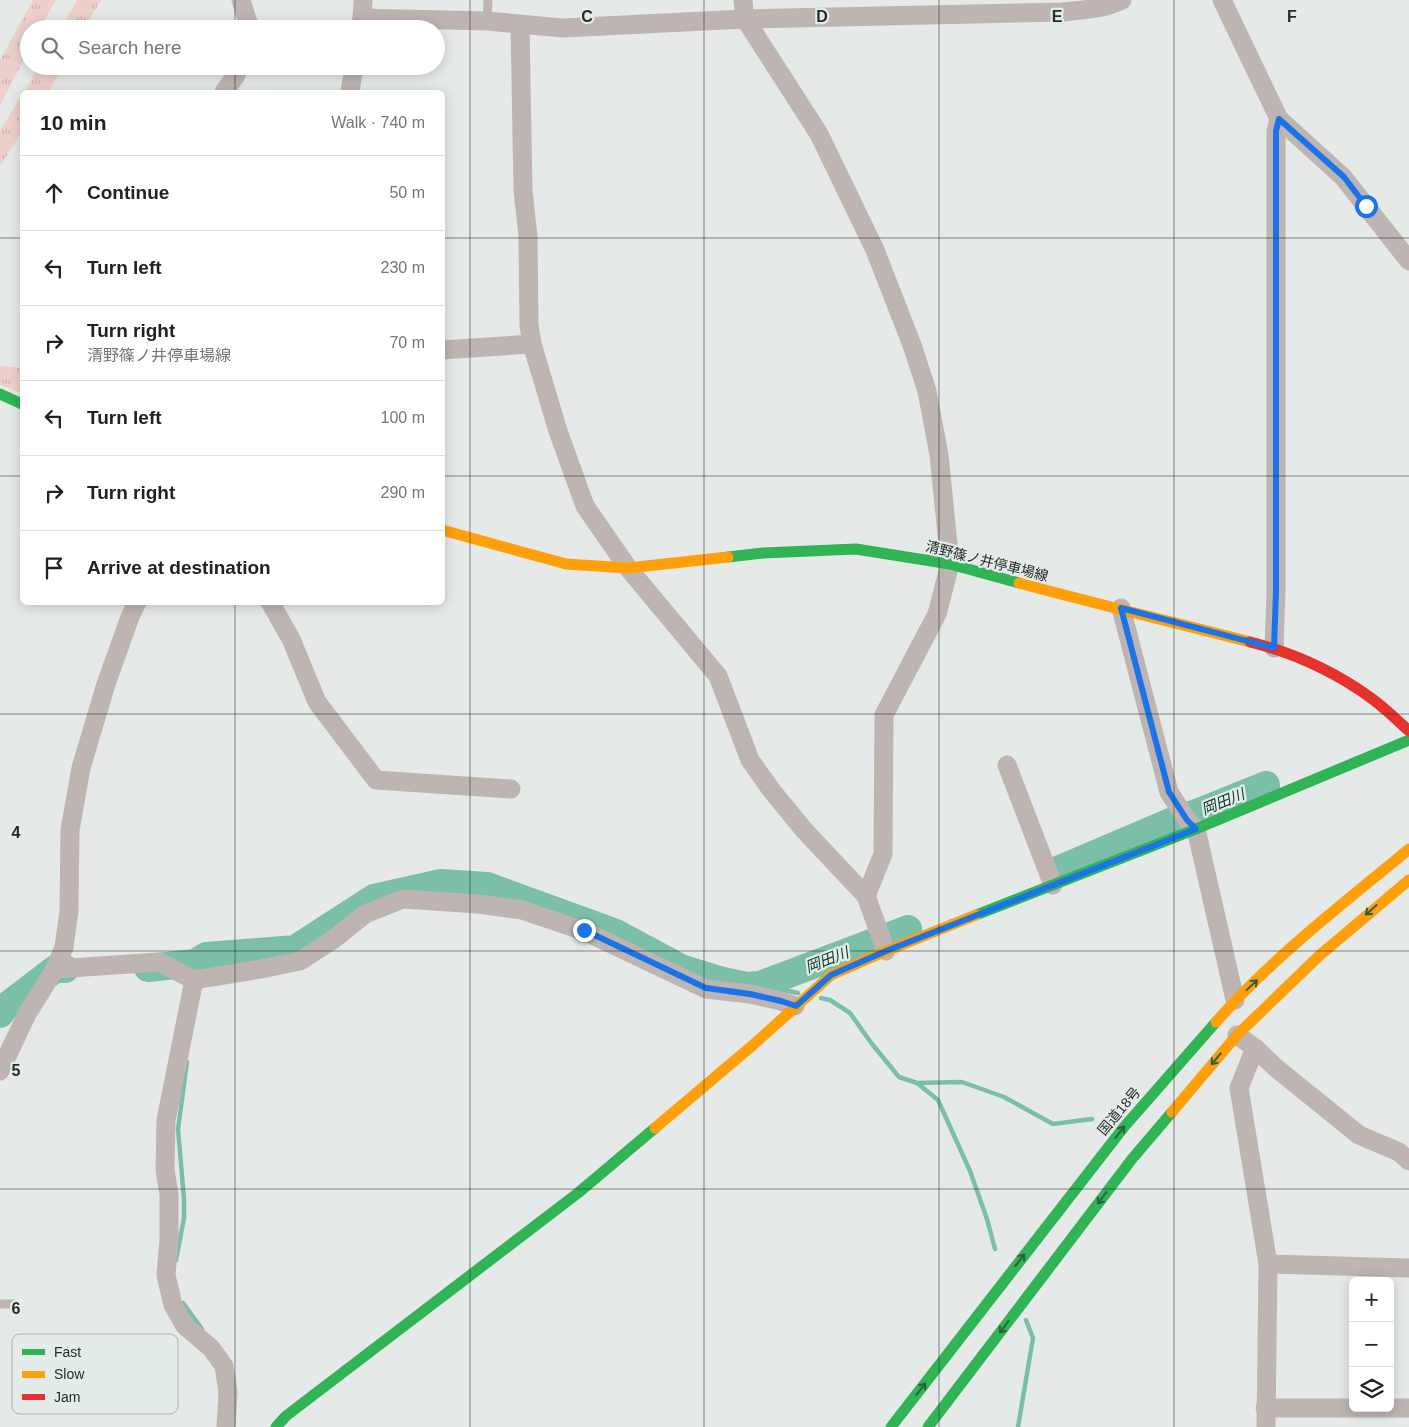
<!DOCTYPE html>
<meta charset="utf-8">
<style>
body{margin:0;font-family:Arial,"Noto Sans JP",sans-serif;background:#f6f6f6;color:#222}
.controls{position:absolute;right:15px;bottom:15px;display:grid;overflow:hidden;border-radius:8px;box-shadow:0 2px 12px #0003}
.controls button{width:45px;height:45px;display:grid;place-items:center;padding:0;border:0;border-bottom:1px solid #e0e0e0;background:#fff;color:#222;font:25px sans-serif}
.stop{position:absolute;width:15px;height:15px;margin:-11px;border:4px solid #1a73e8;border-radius:50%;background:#fff}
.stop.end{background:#1a73e8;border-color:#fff;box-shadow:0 1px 5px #0008}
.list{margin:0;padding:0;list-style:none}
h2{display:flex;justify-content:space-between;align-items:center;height:65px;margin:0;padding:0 20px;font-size:21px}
h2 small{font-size:16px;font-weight:400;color:#767676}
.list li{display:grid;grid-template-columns:32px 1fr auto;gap:15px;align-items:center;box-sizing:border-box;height:75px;padding:0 20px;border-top:1px solid #e0e0e0}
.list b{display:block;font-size:19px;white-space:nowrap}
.list p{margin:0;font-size:16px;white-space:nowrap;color:#767676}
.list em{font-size:16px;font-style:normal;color:#767676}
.icon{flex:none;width:28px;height:28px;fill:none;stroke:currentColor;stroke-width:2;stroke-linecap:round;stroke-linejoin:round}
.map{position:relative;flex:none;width:1409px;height:1427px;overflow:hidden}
.search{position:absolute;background:#fff;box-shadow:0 2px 12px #0003;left:20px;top:20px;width:425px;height:55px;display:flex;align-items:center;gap:12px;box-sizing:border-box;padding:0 18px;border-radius:28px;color:#767676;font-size:19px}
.panel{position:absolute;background:#fff;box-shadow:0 2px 12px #0003;left:20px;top:90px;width:425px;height:515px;border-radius:8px}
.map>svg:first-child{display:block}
.grass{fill:url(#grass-tufts)}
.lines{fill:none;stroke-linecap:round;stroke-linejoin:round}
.stream{stroke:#7cbfa9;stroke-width:4.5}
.river{stroke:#7cbfa9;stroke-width:28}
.lane{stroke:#beb4b2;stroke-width:9}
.street{stroke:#beb4b2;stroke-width:19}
.fast{stroke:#30b455;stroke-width:11}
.slow{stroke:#ff9f0a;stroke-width:11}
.jam{stroke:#e5322d;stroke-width:11}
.oneway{stroke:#2b623b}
.route{stroke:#1a73e8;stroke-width:6}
.grid{fill:none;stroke:#272b29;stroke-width:1;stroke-opacity:0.55}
.labels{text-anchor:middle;stroke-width:4.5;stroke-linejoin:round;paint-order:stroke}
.street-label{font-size:14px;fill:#272b29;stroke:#e3ece8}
.water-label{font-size:15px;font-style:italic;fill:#0b362a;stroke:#e3ece8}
.key{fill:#e3ece8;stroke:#abb2af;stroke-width:1}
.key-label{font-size:14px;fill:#272b29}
.grid-label{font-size:16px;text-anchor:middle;font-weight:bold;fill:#272b29;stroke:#e3ece8;stroke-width:4.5;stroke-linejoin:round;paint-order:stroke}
</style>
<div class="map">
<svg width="1409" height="1427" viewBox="0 0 1409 1427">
<defs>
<pattern id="grass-tufts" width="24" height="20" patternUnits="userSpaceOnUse" patternTransform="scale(1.25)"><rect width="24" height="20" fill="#eed0cb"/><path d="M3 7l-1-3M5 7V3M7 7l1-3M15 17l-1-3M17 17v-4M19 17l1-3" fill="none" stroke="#ccb3ae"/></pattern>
</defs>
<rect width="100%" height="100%" fill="#e5eae8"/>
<g class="grass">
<polygon points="33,0 56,0 40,29 29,29 29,50 0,105 0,60"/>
<polygon points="77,0 101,0 84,29 61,29"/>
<polygon points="39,66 63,66 48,92 24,92"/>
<polygon points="22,95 22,132 0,166 0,131"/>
<polygon points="0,366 22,368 22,393 0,385"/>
</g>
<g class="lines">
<g class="stream">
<polyline points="760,985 798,993"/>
<polyline points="821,998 830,1000 850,1013 872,1044 899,1077 917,1083 938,1100 970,1171 987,1219 995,1249"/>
<polyline points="917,1083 962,1082 1004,1097 1053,1124 1092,1119"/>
<polyline points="176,1260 184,1218 184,1199 178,1129 187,1062"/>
<polyline points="183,1303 202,1329"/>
<polyline points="1018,1427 1033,1338 1026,1320"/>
</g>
<g class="river">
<polyline points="1058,870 1180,818 1194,814 1266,785"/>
<polyline points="148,968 195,963 206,956 295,949 374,898 441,883 487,886 616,933 681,968 723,981 747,986 760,985 908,929"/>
<polyline points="0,1014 4,1008 55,969 65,969"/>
</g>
<g class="lane">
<polyline points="487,21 488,0"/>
<polyline points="0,1304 14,1304"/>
</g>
<g class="street">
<polyline points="241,0 250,29"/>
<polyline points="743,0 745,19 819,134 875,250 912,345 927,391 939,455 950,564 937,614 884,715 883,854 866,896"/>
<polyline points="1222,0 1279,119 1343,177 1409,261"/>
<path d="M362,18L487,21L563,28L745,19L1063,12C1083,10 1104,9 1122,0"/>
<polyline points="520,25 523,190 528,237 529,325 532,344 558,431 585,506 628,568 718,676 750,760 772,791 804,830 866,896 886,951"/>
<polyline points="360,29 362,18 363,0"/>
<polyline points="224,92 236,75 239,66"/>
<polyline points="350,92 354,66"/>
<polyline points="442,350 532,344"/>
<polyline points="270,602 291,639 317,702 376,780 511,789"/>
<polyline points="1121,608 1169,792 1187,820 1196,829 1235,1000"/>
<polyline points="1274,648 1276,591 1276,131 1279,119"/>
<polyline points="1007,765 1053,885"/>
<polyline points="55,969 159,962 194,980 261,969 300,961 334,939 365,914 403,899 478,904 522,910 584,931 706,989 750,994 781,1001 795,1006"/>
<polyline points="194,980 166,1120 165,1170 169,1194 169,1239 166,1275 173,1305 185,1326 211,1348 224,1366 228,1392 226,1427"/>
<polyline points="1237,1035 1255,1048 1239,1088 1268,1264 1266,1427"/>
<polyline points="1255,1048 1276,1068 1359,1135 1399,1152 1409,1161"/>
<polyline points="0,1071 27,1014 55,969 64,947 69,911 70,830 81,768 106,684 130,617 137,602"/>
<polyline points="1268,1264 1409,1268"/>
<polyline points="1265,1408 1409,1408"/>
</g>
<g class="fast">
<polyline points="0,394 22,404"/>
<polyline points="728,557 763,553 856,549 950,564 1019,583"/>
<polyline points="976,915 1196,829 1409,740"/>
<polyline points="276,1427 286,1416 578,1193 655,1128"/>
<polyline points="891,1427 1124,1127 1216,1022"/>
<polyline points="928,1427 1132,1159 1172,1112"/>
</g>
<g class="slow">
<polyline points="442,530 566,564 628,568 728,557"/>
<path d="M1019,583C1096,604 1173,622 1250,642"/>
<path d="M1216,1022C1273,957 1343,904 1409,849"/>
<polyline points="1172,1112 1237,1035 1320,955 1409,880"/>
<polyline points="655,1128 753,1045 831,975 886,951 976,915"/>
</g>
<path class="jam" d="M1250,642C1294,653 1335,672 1371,698C1385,708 1397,720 1409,731"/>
</g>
<defs><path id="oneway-shaft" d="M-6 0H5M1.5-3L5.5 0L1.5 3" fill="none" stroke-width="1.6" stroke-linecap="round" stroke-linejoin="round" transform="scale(1.25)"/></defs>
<g class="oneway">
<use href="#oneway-shaft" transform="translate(1371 910) rotate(138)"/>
<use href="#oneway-shaft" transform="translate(1252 985) rotate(-43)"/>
<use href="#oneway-shaft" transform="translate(1216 1059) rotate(130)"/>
<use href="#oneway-shaft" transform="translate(1120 1132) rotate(-52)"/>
<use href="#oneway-shaft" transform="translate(1102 1198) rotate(127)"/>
<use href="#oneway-shaft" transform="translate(1020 1260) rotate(-52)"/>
<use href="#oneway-shaft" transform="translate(1004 1327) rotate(127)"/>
<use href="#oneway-shaft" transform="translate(921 1389) rotate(-52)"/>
</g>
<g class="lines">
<polyline class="route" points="584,930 706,988 750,994 781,1001 796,1006 831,975 886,951 1196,829 1187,820 1169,792 1121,608 1274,648 1276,591 1276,131 1279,119 1344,177 1366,206"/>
</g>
<path class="grid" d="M235,0V29M470,0V1427M704,0V1427M939,0V1427M1174,0V1427M235,66V92M0,238H22M442,238H1409M0,476H22M442,476H1409M235,602V1427M0,714H1409M0,951H1409M0,1189H1409"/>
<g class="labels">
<g class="street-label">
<text transform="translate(987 561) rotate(14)" y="5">清野篠ノ井停車場線</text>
<text transform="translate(1119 1111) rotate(-50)" y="5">国道18号</text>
</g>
<g class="water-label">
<text transform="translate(1223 802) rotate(-22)" y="5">岡田川</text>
<text transform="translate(827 960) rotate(-21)" y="5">岡田川</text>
</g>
</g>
<rect x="12" y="1334" width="166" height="80" rx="8" class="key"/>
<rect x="22" y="1349" width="23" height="6" fill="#30b455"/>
<rect x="22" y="1371" width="23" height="7" fill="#ff9f0a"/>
<rect x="22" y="1394" width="23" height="6" fill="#e5322d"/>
<g class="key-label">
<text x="54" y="1357">Fast</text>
<text x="54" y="1379">Slow</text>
<text x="54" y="1402">Jam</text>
</g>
<g class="grid-label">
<text x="587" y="22">C</text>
<text x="822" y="22">D</text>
<text x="1057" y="22">E</text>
<text x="1292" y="22">F</text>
<text x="16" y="838">4</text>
<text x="16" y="1076">5</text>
<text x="16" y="1314">6</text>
</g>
</svg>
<div class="controls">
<button>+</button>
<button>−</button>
<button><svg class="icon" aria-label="layers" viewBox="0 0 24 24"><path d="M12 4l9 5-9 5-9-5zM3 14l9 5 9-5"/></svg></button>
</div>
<div class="stop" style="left:1366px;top:206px"></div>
<div class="stop end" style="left:584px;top:930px"></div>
<div class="search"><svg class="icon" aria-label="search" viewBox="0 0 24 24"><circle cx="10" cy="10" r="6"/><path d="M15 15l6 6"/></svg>Search here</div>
<section class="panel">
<h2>10 min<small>Walk · 740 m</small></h2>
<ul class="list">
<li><svg class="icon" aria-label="ahead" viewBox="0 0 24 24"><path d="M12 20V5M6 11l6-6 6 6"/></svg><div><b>Continue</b></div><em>50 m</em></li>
<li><svg class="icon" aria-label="left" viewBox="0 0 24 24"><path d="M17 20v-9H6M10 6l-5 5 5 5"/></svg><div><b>Turn left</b></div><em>230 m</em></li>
<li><svg class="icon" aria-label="right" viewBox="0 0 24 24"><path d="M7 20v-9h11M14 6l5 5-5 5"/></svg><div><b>Turn right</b><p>清野篠ノ井停車場線</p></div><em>70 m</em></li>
<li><svg class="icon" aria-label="left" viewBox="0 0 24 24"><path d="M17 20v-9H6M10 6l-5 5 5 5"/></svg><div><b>Turn left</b></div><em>100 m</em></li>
<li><svg class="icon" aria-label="right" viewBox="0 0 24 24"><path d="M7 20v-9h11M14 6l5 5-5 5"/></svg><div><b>Turn right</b></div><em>290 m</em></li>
<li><svg class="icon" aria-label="arrive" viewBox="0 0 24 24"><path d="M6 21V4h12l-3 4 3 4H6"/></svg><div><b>Arrive at destination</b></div></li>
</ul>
</section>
</div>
